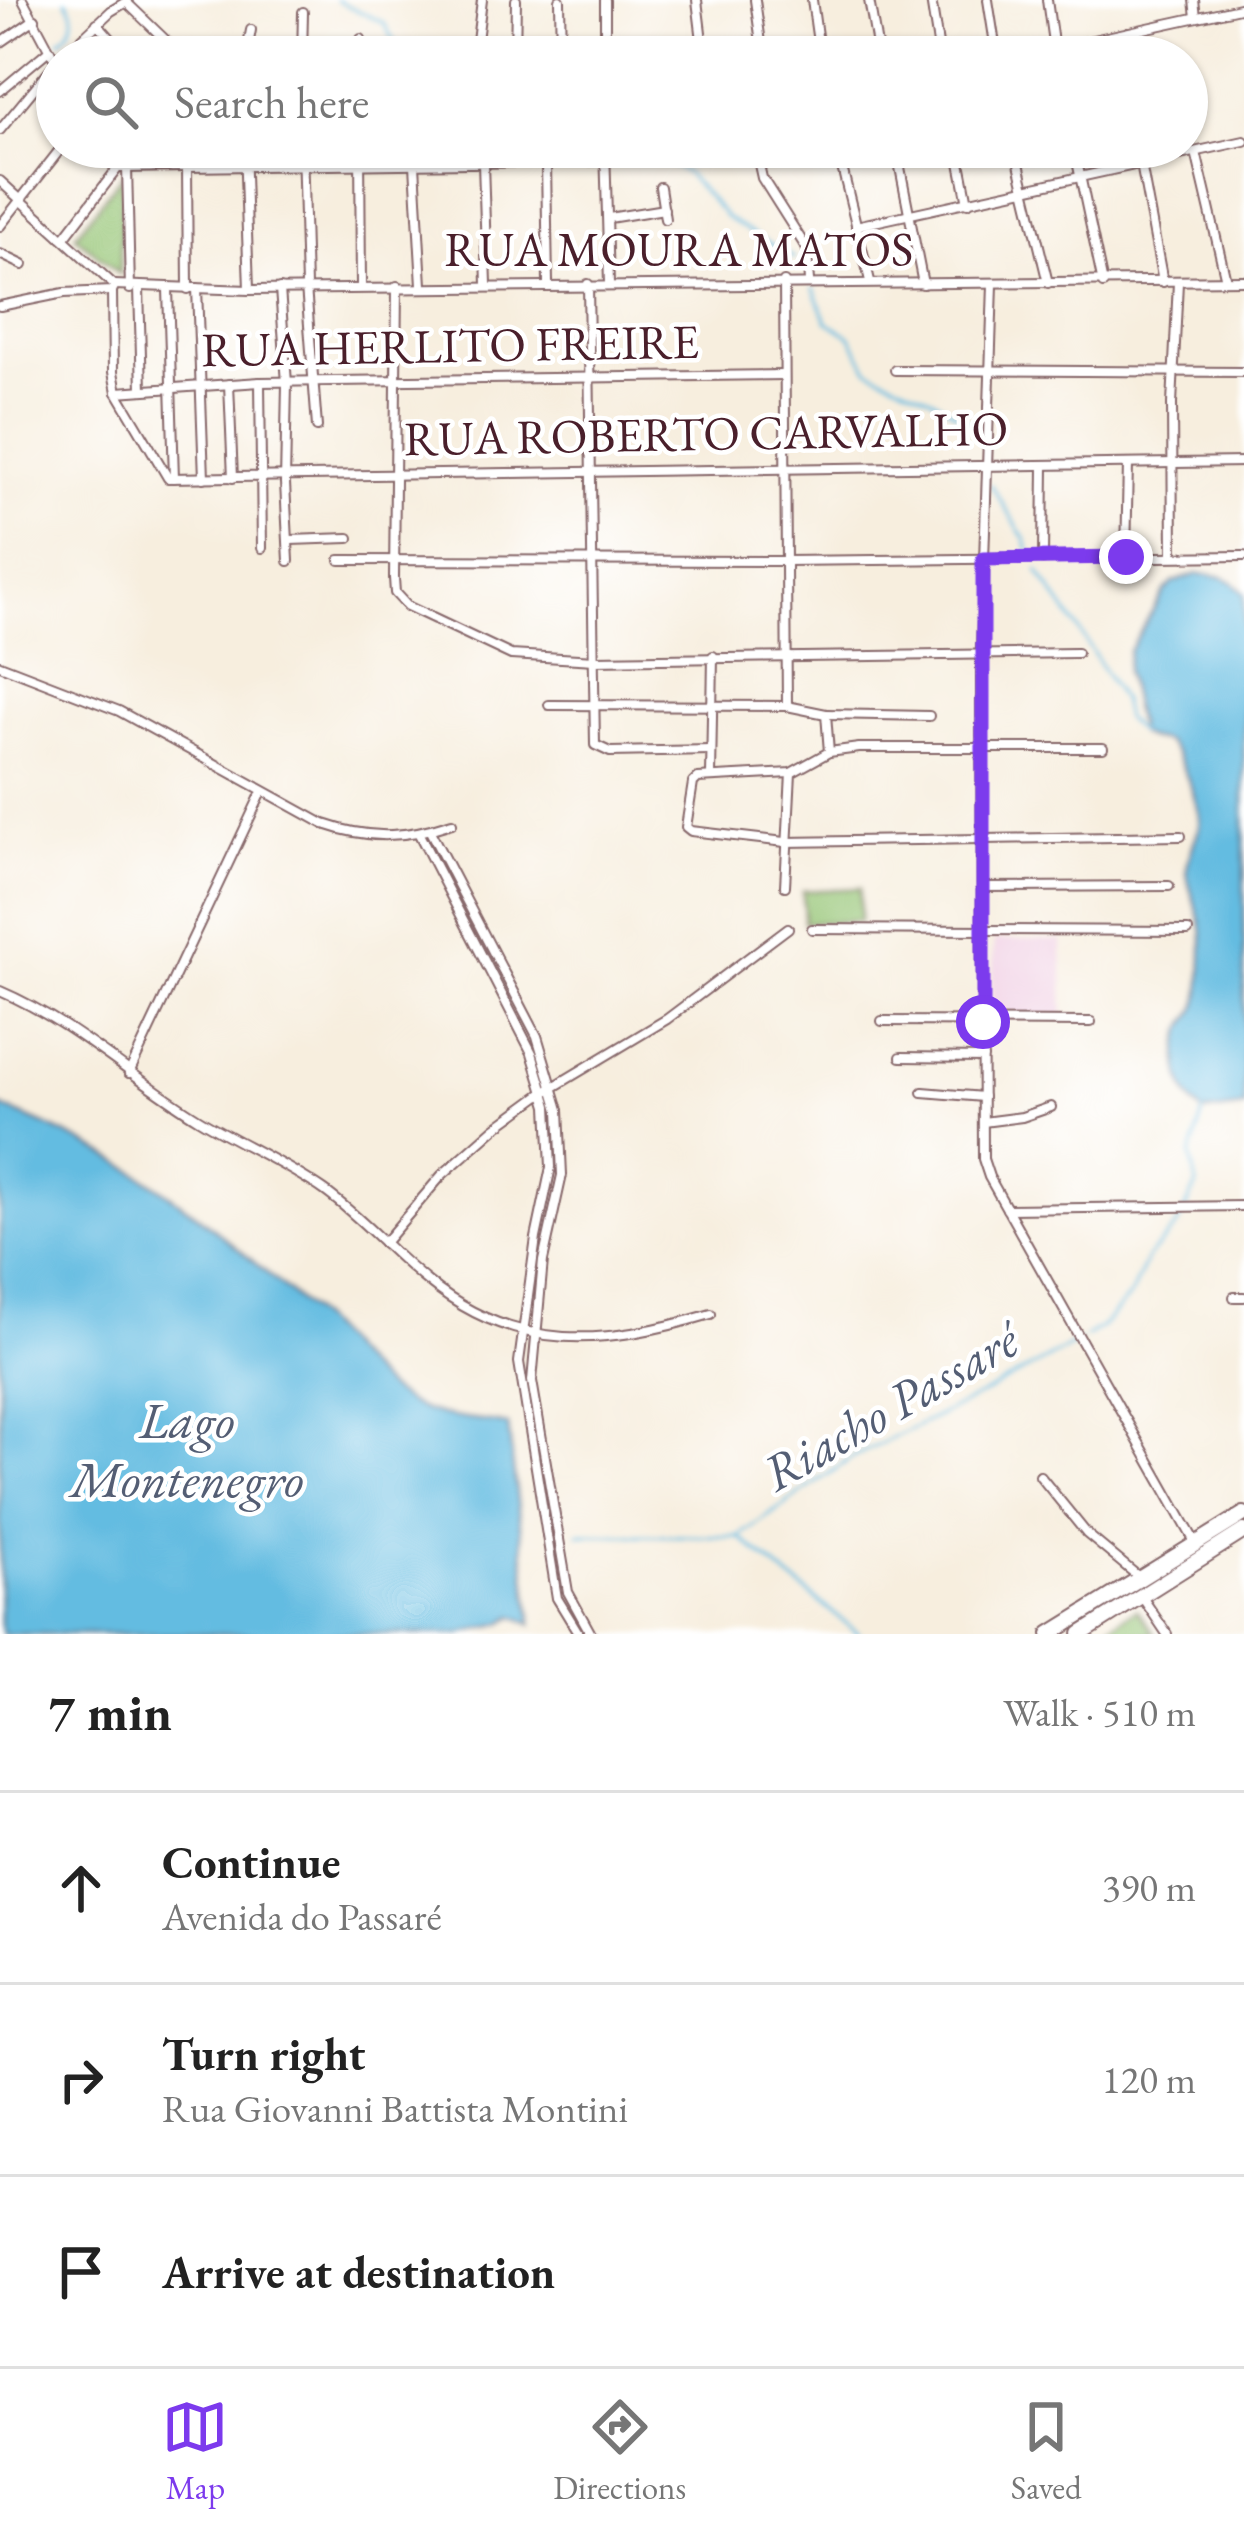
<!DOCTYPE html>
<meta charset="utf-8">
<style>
body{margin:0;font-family:"EB Garamond",serif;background:#f2f2f2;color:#222}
.stop{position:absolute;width:36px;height:36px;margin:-27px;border:9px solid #7c3aed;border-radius:50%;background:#fff}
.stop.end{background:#7c3aed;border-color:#fff;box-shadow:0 3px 12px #0008}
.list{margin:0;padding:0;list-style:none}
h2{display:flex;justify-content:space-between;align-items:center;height:156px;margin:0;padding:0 48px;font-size:51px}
h2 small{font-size:39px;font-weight:400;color:#767676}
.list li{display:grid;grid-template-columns:78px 1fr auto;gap:36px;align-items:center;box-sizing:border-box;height:192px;padding:0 48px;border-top:3px solid #e0e0e0}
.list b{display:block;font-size:45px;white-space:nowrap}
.list p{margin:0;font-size:39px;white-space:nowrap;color:#767676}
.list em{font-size:39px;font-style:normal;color:#767676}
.icon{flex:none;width:66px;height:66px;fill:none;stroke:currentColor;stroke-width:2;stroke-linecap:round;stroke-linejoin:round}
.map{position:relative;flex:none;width:1244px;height:1634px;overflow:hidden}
.search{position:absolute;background:#fff;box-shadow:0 3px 9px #0004;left:36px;right:36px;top:36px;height:132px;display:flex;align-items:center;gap:30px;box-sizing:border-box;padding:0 42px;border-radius:66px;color:#767676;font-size:45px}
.sheet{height:732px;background:#fff}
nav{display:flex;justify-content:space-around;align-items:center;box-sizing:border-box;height:168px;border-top:3px solid #e0e0e0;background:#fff;font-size:33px;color:#767676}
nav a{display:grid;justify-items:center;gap:6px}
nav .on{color:#7c3aed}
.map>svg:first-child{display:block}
.built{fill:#f1d0e4}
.green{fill:#94c473;stroke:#6f724f;stroke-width:3}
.water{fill:#63bce1;stroke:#566e86;stroke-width:3}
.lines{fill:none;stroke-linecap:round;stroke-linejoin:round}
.stream{stroke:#63bce1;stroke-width:3}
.minor-casing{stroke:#87676a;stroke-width:12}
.primary-casing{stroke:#87676a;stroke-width:18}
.minor{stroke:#fff;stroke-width:8}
.primary{stroke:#fff;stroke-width:14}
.route{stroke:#7c3aed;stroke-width:15}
.labels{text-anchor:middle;stroke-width:9;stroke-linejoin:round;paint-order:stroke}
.street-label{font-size:48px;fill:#4a1f2b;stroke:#fff}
.water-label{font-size:51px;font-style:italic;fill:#545e74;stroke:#fff}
</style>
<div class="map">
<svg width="1244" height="1634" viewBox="0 0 1244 1634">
<rect width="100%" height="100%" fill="#fff"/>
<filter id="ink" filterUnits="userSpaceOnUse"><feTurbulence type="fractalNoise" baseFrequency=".00833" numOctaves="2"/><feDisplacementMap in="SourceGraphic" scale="24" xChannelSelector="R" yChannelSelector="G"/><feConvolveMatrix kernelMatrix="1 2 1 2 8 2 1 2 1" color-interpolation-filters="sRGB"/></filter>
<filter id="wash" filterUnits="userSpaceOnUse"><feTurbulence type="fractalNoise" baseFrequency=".004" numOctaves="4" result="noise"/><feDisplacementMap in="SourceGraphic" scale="48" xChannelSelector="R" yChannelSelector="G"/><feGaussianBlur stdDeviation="2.7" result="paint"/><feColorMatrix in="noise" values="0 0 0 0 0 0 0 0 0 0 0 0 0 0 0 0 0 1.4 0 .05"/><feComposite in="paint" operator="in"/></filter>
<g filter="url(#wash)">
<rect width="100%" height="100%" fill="#f7eede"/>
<polygon class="built" points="994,940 1062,940 1064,1017 991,1018"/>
<g class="green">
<polygon points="122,174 120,274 75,236"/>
<polygon points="860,888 860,921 804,923 803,891"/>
<polygon points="1137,1609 1155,1634 1097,1634"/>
</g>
<g class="water">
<path d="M1197,574C1217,574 1232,577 1244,594V1107L1203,1113C1180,1094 1173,1058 1184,1029C1187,1021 1195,1014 1198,1005C1204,987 1202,960 1203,941C1204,914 1187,893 1187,870C1187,853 1197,841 1199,826C1202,809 1179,750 1165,742C1155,737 1149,741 1139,734L1126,671L1129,651L1164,592L1174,582Z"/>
<path d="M0,1106C56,1129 115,1155 164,1191C214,1226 261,1268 307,1308C341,1338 369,1381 409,1403C440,1420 474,1418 508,1425L532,1624L514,1616L502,1623L460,1634H3L0,1625Z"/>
</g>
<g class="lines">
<g class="stream">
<polyline points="336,0 384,23 397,47 413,57"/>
<path d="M60,40C74,28 78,16 66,0"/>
<polyline points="651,153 687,174 727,218 794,258"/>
<polyline points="814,289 827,321 851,337 868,369 932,398 983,431"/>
<polyline points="991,485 1026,540 1030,554"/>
<polyline points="1038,571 1083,636 1121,700 1125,718 1139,733"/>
<polyline points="1086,1337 1103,1326 1131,1294 1147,1258 1177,1226 1197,1185 1191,1156 1203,1112"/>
<polyline points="579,1534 737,1537"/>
<polyline points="738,1537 853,1457 981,1395 1080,1341"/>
<polyline points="739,1537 859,1634"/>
</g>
</g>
</g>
<g filter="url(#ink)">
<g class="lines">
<defs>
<g id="minor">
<polyline points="23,0 56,62"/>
<polyline points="560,0 561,57"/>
<polyline points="605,0 605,57"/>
<polyline points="697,0 704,57"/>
<polyline points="755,0 763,57"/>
<polyline points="812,0 820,57"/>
<polyline points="869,0 879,57"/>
<polyline points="931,0 940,57"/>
<polyline points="988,0 997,57"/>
<polyline points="1047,0 1055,57"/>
<polyline points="1194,0 1196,17"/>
<polyline points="97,23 127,57"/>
<polyline points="0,43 35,19"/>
<polyline points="62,57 111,11 126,2 180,54 189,57"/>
<polyline points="246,57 251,30"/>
<polyline points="302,57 303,12"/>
<polyline points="361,57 361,39"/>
<polyline points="475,57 482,0"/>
<polyline points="515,57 516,0"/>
<polyline points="1015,57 1244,7"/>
<polyline points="0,91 49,50"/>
<polyline points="0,130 57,61"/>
<polyline points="142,147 155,166"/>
<polyline points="244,147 249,289"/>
<polyline points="302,147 306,287 317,427"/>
<polyline points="360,147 361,286"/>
<polyline points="414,147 422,285"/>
<polyline points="605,147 609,284"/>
<polyline points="755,147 762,178 807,249 809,282"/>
<polyline points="837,147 870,281"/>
<polyline points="896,147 923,284"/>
<polyline points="957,147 968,203"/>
<polyline points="1015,147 1048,283"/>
<polyline points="1074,147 1103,284"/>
<polyline points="1196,152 1226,280"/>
<polyline points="546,162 548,284"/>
<polyline points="483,163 487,284"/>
<polyline points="488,163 490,147"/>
<polyline points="1141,164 1163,282"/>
<polyline points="187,166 188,289"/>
<polyline points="127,167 130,289"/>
<polyline points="120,168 604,161 650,147"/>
<polyline points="0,181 114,285"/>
<polyline points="660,187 665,219"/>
<polyline points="609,218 664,209"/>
<polyline points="0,226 62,147"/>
<polyline points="856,226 1244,141"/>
<polyline points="64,238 134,147"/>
<polyline points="0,254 23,265"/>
<polyline points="784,282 787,706"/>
<polyline points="588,284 595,745 610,752 711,750"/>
<polyline points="993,284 981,653 983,1159 989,1177 1195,1542"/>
<polyline points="114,285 249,290 1244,280"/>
<polyline points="397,286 394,578 395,593 407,606 511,655 595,660 1077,653"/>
<polyline points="197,288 204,478"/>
<polyline points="139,289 142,389"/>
<polyline points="168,289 174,478"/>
<polyline points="280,289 287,383 285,483 289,561"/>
<polyline points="112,291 113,372 117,392 168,478 1244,462"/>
<polyline points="0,306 64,293 112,291 114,287"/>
<polyline points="895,370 1244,372"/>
<polyline points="260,382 262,548"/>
<polyline points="229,384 233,478"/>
<polyline points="117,392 260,382 784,375"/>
<polyline points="290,540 349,538"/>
<polyline points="1173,556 1172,404 1178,282"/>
<polyline points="1126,557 1128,464"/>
<polyline points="1043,559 1044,465"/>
<polyline points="340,560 785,561 1244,556"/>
<path d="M0,665L119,711L324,824C370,840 406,838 452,823"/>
<polyline points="549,705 787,706 826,714 829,752"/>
<polyline points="826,714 929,716"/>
<polyline points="1103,748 859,748 829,752 791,773 698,778 693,783 686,827 691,831 785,842 1181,836"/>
<polyline points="711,777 713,656"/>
<polyline points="430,831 537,1036 559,1110 562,1175 543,1261 532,1381 568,1592 591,1634"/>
<polyline points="419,834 532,1053 548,1106 551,1167 536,1238 519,1362 557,1598 579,1634"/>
<polyline points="785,886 791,773"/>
<polyline points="982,887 1169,886"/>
<polyline points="812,929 1188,931"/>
<path d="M0,991C73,1022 131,1077 199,1119C240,1144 285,1163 325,1191C362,1218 392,1253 427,1281C517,1355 607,1345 711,1314"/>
<polyline points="882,1021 1091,1022"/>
<polyline points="901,1057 983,1058"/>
<polyline points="129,1073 262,792"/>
<polyline points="923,1092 983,1097"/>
<polyline points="983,1122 1022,1117 1051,1107"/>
<polyline points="1007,1209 1244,1206"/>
<polyline points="384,1243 442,1175 495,1128 540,1095 667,1019 788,928"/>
<polyline points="1234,1297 1244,1297"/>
<polyline points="1040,1476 1087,1534 1139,1577"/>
<polyline points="1142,1597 1167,1634"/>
</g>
<g id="primary">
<polyline points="1050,1634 1244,1514"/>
<polyline points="1081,1634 1244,1531"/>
</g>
</defs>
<use href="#minor" class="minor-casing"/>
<use href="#primary" class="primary-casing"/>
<use href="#minor" class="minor"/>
<use href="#primary" class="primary"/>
</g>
</g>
<g class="lines" filter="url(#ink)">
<polyline class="route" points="983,1022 983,559 1126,557"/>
</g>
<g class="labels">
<g class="street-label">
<text x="679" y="266">RUA MOURA MATOS</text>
<text transform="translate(450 345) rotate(-1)" y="17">RUA HERLITO FREIRE</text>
<text transform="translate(706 433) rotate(-1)" y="17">RUA ROBERTO CARVALHO</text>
</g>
<g class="water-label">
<text transform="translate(890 1406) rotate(-30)" y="18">Riacho Passaré</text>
<text x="187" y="1438">Lago<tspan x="187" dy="59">Montenegro</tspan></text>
</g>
</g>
</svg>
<div class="stop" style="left:983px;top:1022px"></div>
<div class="stop end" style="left:1126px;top:557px"></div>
<div class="search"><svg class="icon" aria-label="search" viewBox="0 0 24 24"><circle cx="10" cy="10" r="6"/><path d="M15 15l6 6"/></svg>Search here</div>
</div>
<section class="sheet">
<h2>7 min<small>Walk · 510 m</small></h2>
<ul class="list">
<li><svg class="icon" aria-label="ahead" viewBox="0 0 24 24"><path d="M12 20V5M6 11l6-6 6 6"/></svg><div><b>Continue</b><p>Avenida do Passaré</p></div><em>390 m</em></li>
<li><svg class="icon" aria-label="right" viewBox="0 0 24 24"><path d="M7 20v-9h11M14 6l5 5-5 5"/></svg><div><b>Turn right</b><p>Rua Giovanni Battista Montini</p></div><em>120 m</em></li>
<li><svg class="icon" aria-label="arrive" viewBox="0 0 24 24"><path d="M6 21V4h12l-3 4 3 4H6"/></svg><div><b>Arrive at destination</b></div></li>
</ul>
</section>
<nav>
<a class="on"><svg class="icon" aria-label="map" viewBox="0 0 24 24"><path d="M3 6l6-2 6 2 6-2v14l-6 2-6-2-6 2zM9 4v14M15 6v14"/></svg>Map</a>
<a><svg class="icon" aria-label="directions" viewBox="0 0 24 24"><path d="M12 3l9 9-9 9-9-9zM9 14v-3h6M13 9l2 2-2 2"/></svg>Directions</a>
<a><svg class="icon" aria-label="saved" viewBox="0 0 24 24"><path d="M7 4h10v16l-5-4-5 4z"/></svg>Saved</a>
</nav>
